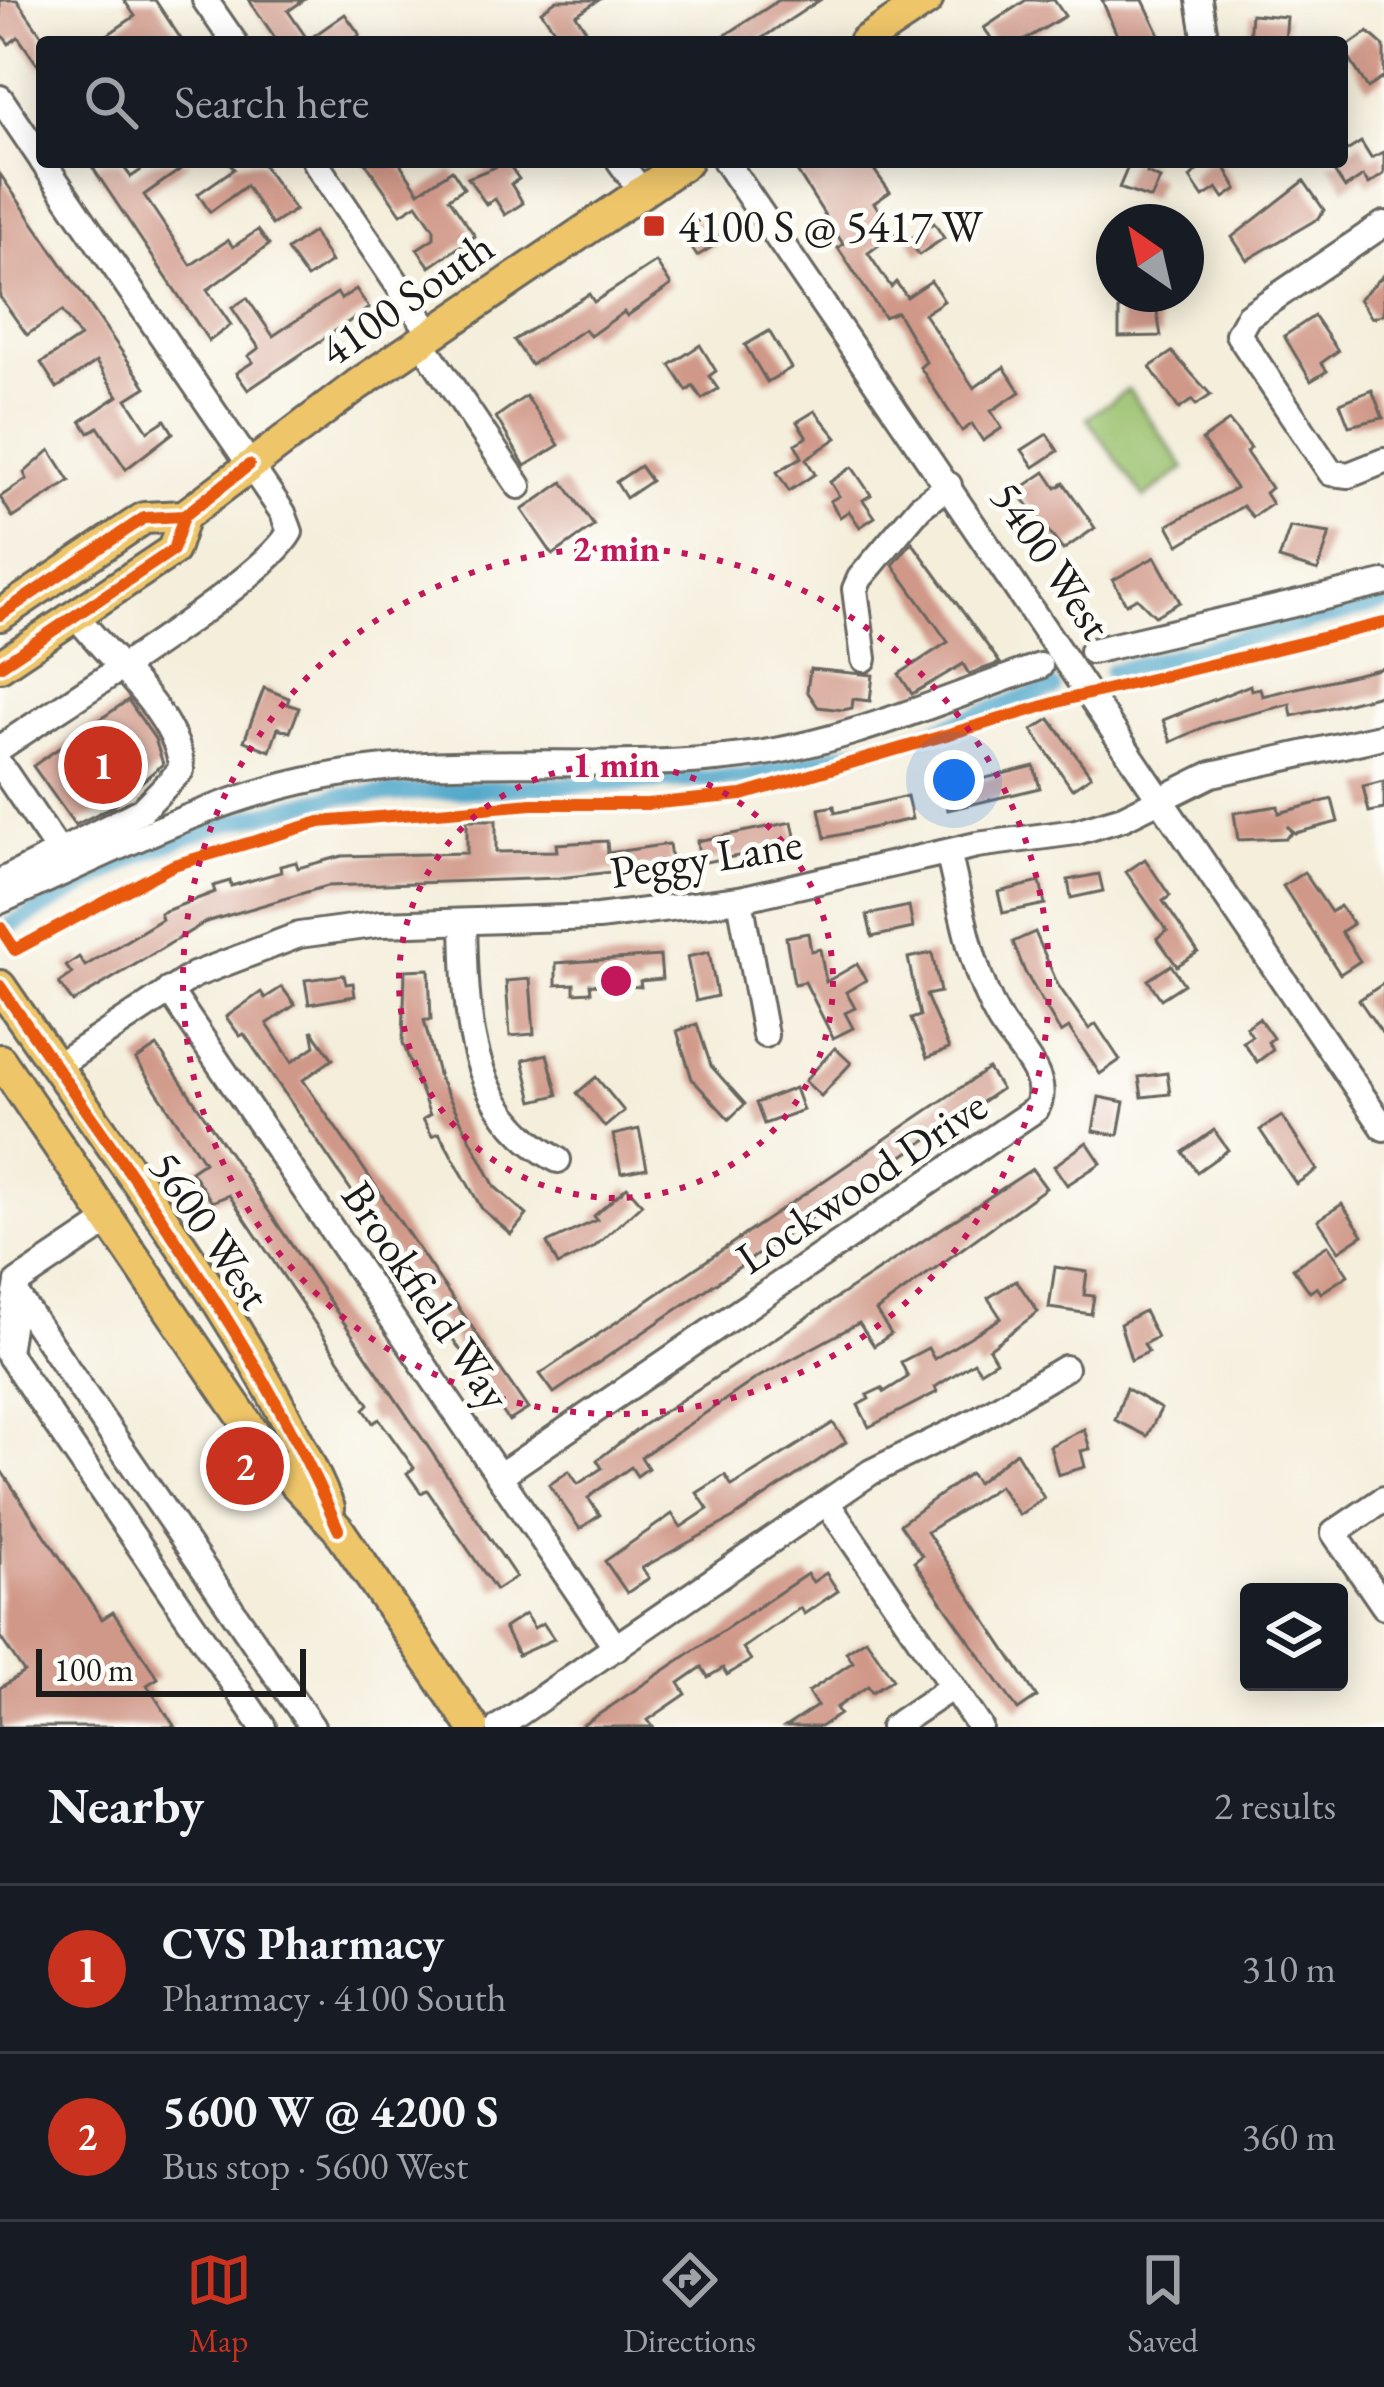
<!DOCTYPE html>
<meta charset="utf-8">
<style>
body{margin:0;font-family:"EB Garamond",serif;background:#242831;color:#f1f3f6}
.controls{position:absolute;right:36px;bottom:36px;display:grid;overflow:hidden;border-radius:12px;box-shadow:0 6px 30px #0003}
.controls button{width:108px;height:108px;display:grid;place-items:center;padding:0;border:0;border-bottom:3px solid #363941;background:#171b24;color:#f1f3f6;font:60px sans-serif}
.compass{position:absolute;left:1096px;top:204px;width:108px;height:108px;border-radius:50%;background:#171b24;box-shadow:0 6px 30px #0003;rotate:326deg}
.scale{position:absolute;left:36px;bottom:30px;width:270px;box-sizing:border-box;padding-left:12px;border:6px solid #1c1c1c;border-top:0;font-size:33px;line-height:42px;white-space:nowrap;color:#1c1c1c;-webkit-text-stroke:9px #fdfcf7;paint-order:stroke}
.you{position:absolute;left:954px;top:780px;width:42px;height:42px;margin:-30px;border:9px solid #fff;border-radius:50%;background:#1a73e8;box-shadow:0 0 0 18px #1a73e833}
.badge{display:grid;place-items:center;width:78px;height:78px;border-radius:50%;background:#c8321e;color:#fff;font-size:39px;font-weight:700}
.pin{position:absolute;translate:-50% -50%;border:6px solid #fff;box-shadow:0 3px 12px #0006}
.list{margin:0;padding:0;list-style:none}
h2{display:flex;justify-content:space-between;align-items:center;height:156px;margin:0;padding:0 48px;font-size:51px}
h2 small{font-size:39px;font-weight:400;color:#9ea1a6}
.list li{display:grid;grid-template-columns:78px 1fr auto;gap:36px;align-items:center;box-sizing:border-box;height:168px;padding:0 48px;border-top:3px solid #363941}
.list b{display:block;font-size:45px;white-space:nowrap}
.list p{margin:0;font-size:39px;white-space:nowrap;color:#9ea1a6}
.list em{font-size:39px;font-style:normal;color:#9ea1a6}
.icon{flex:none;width:66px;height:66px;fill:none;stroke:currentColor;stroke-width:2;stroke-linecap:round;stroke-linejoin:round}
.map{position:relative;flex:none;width:1384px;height:1727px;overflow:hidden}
.search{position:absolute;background:#171b24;box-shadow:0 6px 30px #0003;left:36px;right:36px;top:36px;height:132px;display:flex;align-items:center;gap:30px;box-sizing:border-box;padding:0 42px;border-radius:12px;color:#9ea1a6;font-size:45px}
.sheet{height:492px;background:#171b24}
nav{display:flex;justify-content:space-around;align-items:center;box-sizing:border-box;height:168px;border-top:3px solid #363941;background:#171b24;font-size:33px;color:#9ea1a6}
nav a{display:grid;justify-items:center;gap:6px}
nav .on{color:#c8321e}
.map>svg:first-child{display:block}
.green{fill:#99c06c;stroke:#5a6e44;stroke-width:3}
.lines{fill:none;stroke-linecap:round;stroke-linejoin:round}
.canal{stroke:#4ca5c9;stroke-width:18}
.building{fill:#d09888}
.minor-casing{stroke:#68665f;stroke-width:30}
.major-casing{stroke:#68665f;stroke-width:36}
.minor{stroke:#fff;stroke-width:24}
.major{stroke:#eec569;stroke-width:30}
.cycleway-casing{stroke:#fdfcf7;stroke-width:20}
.cycleway{stroke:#e8590c;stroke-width:12}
.ring{fill:none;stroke:#c2185b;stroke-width:6;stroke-dasharray:6 12}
.poi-dot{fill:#c8321e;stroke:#fdfcf7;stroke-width:4.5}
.labels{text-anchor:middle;stroke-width:10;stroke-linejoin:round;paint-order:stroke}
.poi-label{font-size:45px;fill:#1c1c1c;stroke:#fdfcf7;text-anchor:start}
.street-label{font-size:45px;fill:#1c1c1c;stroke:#fdfcf7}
.centre{fill:#c2185b;stroke:#fdfcf7;stroke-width:6}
.ring-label{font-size:36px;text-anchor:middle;font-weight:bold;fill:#c2185b;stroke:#fdfcf7;stroke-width:10;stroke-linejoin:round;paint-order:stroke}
</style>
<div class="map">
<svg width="1384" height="1727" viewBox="0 0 1384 1727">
<rect width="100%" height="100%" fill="#fdfcf7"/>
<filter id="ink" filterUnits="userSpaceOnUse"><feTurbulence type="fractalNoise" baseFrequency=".00833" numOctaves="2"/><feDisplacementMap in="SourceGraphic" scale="24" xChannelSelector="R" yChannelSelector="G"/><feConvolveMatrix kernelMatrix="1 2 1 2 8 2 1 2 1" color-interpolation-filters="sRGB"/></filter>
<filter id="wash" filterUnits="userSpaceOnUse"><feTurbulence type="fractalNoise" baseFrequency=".004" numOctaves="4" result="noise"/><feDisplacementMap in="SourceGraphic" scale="48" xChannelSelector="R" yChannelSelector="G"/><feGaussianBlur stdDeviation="2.7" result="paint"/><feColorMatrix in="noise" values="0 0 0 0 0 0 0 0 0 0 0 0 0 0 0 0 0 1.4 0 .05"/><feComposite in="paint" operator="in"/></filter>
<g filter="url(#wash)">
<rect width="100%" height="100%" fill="#f4eedb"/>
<polygon class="green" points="1128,389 1185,468 1144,498 1087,418"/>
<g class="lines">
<g class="canal">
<polyline points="1112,672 1384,602"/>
<polyline points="11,925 140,854 214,826 337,796 747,777 928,733 1052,688"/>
</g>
</g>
<g id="blocks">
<g class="building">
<polygon points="0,0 17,0 42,36 42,71 18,37 9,44 0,32"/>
<polygon points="124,0 155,0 183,42 97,42 135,16"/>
<polygon points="249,0 304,0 288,11 308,40 345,14 360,35 350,42 278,42"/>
<polygon points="557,0 599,0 576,15 594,42 563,42 541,11"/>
<polygon points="779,0 820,0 756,42 715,42"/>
<polygon points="1026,0 1054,0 1065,16 1021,42 994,42 984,28"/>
<polygon points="1102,0 1143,0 1163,42 1120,42"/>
<polygon points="1251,14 1287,17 1285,42 1249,42"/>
<polygon points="1368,32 1384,46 1384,77 1368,88 1343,49"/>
<polygon points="1361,142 1371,158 1384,152 1384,174 1369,184 1363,176 1345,188 1328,162 1342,162 1342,154"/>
<polygon points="103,162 120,162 131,177 153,162 191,162 144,195 191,265 228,240 233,247 258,230 269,245 207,290 231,325 209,341 93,168"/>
<polygon points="229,162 261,162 295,210 272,225 246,186 210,212 198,194 234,169"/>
<polygon points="365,162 399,162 419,192 452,170 464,188 449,198 475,236 430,267 417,249 434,238 434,229 417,204 401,214"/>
<polygon points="507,162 519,179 511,184 523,203 505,215 495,199 486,204 468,178"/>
<polygon points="803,162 828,162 833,169 842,162 887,162 875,171 890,192 874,203 895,233 868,253 891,287 896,282 907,297 931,281 944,301 924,314 974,388 1004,367 1020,392 991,411 1002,428 983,441 972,424 962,431 920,367 926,362 897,312 884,317 838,248 843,244 795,168"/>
<polygon points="1130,162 1151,162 1147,173 1160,179 1151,199 1119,188"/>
<polygon points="1205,162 1222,162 1237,189 1224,198 1217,188 1203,197 1190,178"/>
<polygon points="0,174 146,387 127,399 148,431 165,420 173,433 126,469 98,427 89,433 81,421 118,396 96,362 57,388 41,363 80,337 62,311 27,335 0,297"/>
<polygon points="1304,181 1324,210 1319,218 1247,260 1232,237"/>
<polygon points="704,217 720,242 697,256 681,232"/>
<polygon points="934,223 944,238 919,255 909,240"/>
<polygon points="313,232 331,262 307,278 287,250"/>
<polygon points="656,262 671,285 627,316 624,312 590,336 585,329 531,365 514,340 589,294 594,302"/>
<polygon points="1384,275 1384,314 1372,318 1359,299"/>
<polygon points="356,289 369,308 248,390 236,373 253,362 248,356 259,348 232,308 247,298 273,336 337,293 341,299"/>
<polygon points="1119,294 1154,294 1161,336 1119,337"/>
<polygon points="1314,316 1338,351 1321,363 1327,371 1311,381 1284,336"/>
<polygon points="769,331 791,368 767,382 745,345"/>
<polygon points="700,345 716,371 709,376 718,389 702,399 693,386 687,391 670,365"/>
<polygon points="1172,352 1211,395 1196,405 1192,400 1179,409 1150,367"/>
<polygon points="1372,390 1383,418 1349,426 1340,403"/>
<polygon points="526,396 559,445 525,466 496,417"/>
<polygon points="815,411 837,438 806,459 815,474 789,491 777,472 802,457 795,444 807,437 797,422"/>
<polygon points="1229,421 1251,448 1246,452 1271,488 1265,493 1272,504 1253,517 1243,506 1179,545 1168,525 1236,488 1202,440"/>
<polygon points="1047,434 1058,451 1034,467 1022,450"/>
<polygon points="50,450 70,481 13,518 0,497 27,479 24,473"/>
<polygon points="640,466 651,481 626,498 616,482"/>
<polygon points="852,467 871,495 863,500 875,517 860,527 849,511 840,517 830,501 839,496 830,482"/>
<polygon points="1045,472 1056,488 1064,483 1095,528 1063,550 1017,491"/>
<polygon points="563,482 594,526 553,555 522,510"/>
<polygon points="1290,527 1330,533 1318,571 1279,559"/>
<polygon points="912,542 1000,663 969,674 963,664 912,694 899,674 948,642 893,565"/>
<polygon points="1155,557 1180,602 1155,616 1137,598 1126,604 1113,580"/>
<polygon points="1384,668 1384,694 1324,709 1292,716 1290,704 1211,724 1171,742 1163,720 1250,685 1251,690 1260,688 1262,696"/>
<polygon points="810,669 873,675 870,701 853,699 852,708 843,710 818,707 807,691"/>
<polygon points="264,688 289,698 287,704 299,708 290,732 278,728 270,751 244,741"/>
<polygon points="128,700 155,739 163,764 113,806 75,825 33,766"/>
<polygon points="1050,719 1091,776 1072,789 1032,730"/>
<polygon points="1034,766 1040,788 948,810 942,789"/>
<polygon points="1384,781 1384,809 1369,812 1363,786"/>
<polygon points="907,796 912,819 825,838 819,809 834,806 835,813"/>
<polygon points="1332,799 1338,822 1295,833 1287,826 1292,833 1286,838 1238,840 1234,813 1278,806 1279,813"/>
<polygon points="467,820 496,820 496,852 557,851 556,844 607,841 608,853 669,844 672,865 559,878 327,886 206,922 73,1002 59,983 72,974 66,966 79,957 85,966 162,919 160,913 215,892 213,886 230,881 231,886 281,872 280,866 296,862 298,868 342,856 467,853"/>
<polygon points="792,822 797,845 700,863 697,841"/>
<polygon points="1145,859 1170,896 1163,901 1198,952 1177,966 1157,938 1167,931 1126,872"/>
<polygon points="1304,872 1331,912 1340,906 1353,924 1341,932 1360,961 1340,974 1283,886"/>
<polygon points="1099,874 1103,891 1071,898 1068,880"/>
<polygon points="1040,882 1045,904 1003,913 998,892"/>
<polygon points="909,906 913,928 872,937 867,915"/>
<polygon points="1035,932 1058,985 1089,1029 1096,1024 1120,1060 1100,1074 1069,1028 1061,1033 1025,972 1013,942"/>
<polygon points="808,933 811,951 820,949 826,982 857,964 866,980 846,992 855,1008 845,1013 853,1028 833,1038 805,982 794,984 786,937"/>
<polygon points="709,952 717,996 696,1001 687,957"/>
<polygon points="932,953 940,992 926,995 949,1049 927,1058 911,1019 920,1016 908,958"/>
<polygon points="660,956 662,979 640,981 641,987 590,984 591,992 574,993 574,984 556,985 556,963"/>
<polygon points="1171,965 1184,984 1161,999 1148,980"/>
<polygon points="429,969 431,1020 424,1020 439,1078 495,1187 527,1215 511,1234 482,1209 439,1133 432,1136 423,1119 430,1115 403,1043 405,970"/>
<polygon points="344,975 346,984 353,983 355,996 309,1004 305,980"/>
<polygon points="530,979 534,1034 510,1036 506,981"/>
<polygon points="1384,983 1384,1036 1359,1000"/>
<polygon points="282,987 295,1005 267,1024 292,1062 315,1046 312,1030 333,1059 303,1080 528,1409 509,1421 244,1034 240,1036 226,1017 261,992 265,998"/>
<polygon points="1259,1018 1273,1038 1268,1042 1273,1050 1257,1062 1243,1042 1252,1036 1246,1027"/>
<polygon points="697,1024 711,1066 745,1104 729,1119 692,1079 677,1031"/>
<polygon points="157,1046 516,1577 496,1590 427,1490 421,1493 407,1473 414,1468 379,1419 373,1423 364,1409 369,1404 229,1195 212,1202 191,1171 204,1162 136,1060"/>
<polygon points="835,1048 851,1063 821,1096 805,1081"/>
<polygon points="547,1054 558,1095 533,1101 523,1060"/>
<polygon points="988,1069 1001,1089 554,1393 540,1374"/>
<polygon points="1167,1073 1170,1094 1142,1097 1139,1077"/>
<polygon points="596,1077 624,1111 605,1127 577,1093"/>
<polygon points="795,1088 803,1110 764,1124 756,1103"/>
<polygon points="1099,1097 1124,1102 1118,1135 1093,1131"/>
<polygon points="1282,1116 1317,1170 1296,1184 1260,1130"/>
<polygon points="639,1129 647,1168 621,1173 613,1135"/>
<polygon points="1214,1130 1228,1150 1197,1172 1183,1152"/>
<polygon points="1087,1142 1101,1163 1067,1185 1054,1166"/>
<polygon points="1032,1169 1046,1188 876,1311 891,1334 874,1346 859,1323 757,1378 641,1457 648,1468 637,1476 631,1467 595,1492 588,1498 600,1515 580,1529 549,1485 569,1471 578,1484 602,1468 597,1460 642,1426"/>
<polygon points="627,1187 642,1204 593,1248 558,1265 547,1243 597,1220 594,1216"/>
<polygon points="1342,1204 1363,1235 1339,1251 1318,1220"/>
<polygon points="1328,1245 1348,1275 1321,1293 1317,1287 1310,1292 1293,1268"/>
<polygon points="1055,1267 1087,1272 1084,1295 1094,1296 1091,1314 1049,1308"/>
<polygon points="1016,1280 1038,1312 989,1349 996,1361 980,1371 974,1362 935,1387 937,1392 869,1427 858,1405 869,1399 867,1395 882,1388 884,1392 908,1377 901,1362 928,1348 934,1359 1001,1318 988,1298"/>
<polygon points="1144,1311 1157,1337 1144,1344 1148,1352 1131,1360 1120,1324"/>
<polygon points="1126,1388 1161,1409 1147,1436 1115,1420"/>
<polygon points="833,1423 846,1442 733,1518 642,1568 649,1578 627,1593 605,1561 672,1514 681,1527 708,1509 697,1493 725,1475 732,1486"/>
<polygon points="1084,1429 1090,1449 1081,1451 1085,1467 1058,1475 1050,1446"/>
<polygon points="1016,1452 1044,1498 1019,1515 999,1486 927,1532 1037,1697 1018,1710 914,1562 922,1556 900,1524 970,1473 977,1483"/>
<polygon points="0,1469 102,1619 113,1612 123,1627 158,1678 147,1685 175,1727 0,1727 0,1688 24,1672 0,1637"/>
<polygon points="826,1573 838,1591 804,1614 800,1608 743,1648 751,1660 727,1675 723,1668 708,1677 702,1667 679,1683 686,1694 648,1720 653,1727 580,1727 807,1574 813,1582"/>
<polygon points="525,1614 534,1628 543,1623 554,1639 518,1655 504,1628"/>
<polygon points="866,1639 893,1679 872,1692 868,1686 836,1708 840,1714 820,1727 785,1727 817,1706 808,1692 853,1662 846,1652"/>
</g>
</g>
</g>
<g filter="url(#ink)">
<use href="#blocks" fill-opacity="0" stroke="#68665f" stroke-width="3"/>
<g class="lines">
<defs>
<g id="minor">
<polyline points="205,0 234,42"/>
<polyline points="1199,0 1206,42"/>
<polyline points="0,98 42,160"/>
<polyline points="315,162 431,334"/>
<polyline points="620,162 642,192"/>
<polyline points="726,162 1384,1128"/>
<polyline points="1384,224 1248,316 1238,334 1331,473 1349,475 1384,461"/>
<polyline points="421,341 519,486"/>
<polyline points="1092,651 1384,583"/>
<polyline points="864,659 855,589 860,578 920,507 949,485"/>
<path d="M0,748C60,706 261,584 290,532L283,513L43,162"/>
<polyline points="0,765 59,852"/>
<path d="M0,882L142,810L181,770C182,718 105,656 76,615"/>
<polyline points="740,899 765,1035"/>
<path d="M0,901C107,854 207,799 323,777C461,750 603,774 743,756C844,744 943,699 1040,666"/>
<path d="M464,922C466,1014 467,1112 558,1160"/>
<polyline points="169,990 616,1648"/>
<polyline points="55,1067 194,975 299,935 380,924 598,917 740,899 977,845 1076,832 1123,818 1212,774 1384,736"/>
<polyline points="109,1221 18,1282 7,1352 263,1727"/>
<polyline points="16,1294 312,1727"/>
<path d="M499,1476L1036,1109C1054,1079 1015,1046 1000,1021C970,970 962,908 948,852"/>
<polyline points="1384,1499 1334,1533 1384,1606"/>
<polyline points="827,1503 980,1727"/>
<polyline points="499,1727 871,1472 977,1420 1065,1368"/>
<polyline points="893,1727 952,1687"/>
</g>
<g id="major">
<polyline points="864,42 927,0"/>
<polyline points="0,615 144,518 184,516"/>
<polyline points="0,666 173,550 184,516 357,385 686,162"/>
<path d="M0,986C115,1155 248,1319 329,1508"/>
<polyline points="0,1060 270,1457 338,1529 473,1727"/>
</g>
</defs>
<use href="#minor" class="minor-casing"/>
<use href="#major" class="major-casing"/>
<use href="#minor" class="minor"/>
<use href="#major" class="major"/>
<defs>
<g id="cycleway">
<polyline points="0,615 144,518 184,516"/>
<polyline points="0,666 173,550 184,516 249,465"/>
<polyline points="0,927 15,950 174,865 320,822 532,804 647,804 742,795 1068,699 1384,623"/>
<path d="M0,986C120,1163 254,1332 338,1529"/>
</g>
</defs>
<use href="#cycleway" class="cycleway-casing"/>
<use href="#cycleway" class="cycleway"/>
</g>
</g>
<g class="ring">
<circle cx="616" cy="981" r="217"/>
<circle cx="616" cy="981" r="433"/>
</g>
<rect class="poi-dot" x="642" y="214" width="24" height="24" rx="6"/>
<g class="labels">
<g class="poi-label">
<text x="678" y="242">4100 S @ 5417 W</text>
</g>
<g class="street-label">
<text transform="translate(406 298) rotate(-35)" y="16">4100 South</text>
<text transform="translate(1052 560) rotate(56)" y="16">5400 West</text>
<text transform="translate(706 857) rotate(-9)" y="16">Peggy Lane</text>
<text transform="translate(861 1181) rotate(-34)" y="16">Lockwood Drive</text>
<text transform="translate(211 1230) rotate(56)" y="16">5600 West</text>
<text transform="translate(427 1295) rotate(56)" y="16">Brookfield Way</text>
</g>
</g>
<circle cx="616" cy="981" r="18" class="centre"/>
<g class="ring-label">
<text x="616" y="561">2 min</text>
<text x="616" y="777">1 min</text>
</g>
</svg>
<div class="controls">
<button><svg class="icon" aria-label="layers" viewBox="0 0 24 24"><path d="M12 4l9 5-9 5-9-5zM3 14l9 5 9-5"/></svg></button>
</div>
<svg class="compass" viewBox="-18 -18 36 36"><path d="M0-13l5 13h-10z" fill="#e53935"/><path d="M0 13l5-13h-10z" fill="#9ea1a6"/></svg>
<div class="scale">100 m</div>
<div class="you"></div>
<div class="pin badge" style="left:103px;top:765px">1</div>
<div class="pin badge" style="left:245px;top:1466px">2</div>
<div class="search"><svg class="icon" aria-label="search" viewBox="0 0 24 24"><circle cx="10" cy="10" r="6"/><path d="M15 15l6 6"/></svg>Search here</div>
</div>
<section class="sheet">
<h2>Nearby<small>2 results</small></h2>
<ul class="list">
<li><span class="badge">1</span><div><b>CVS Pharmacy</b><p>Pharmacy · 4100 South</p></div><em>310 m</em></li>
<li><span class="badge">2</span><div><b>5600 W @ 4200 S</b><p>Bus stop · 5600 West</p></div><em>360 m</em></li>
</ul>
</section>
<nav>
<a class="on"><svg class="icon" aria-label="map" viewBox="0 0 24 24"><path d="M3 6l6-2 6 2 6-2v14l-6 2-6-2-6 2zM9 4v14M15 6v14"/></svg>Map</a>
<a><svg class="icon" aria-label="directions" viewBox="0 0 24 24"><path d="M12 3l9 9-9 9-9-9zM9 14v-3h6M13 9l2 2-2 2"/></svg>Directions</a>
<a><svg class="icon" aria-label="saved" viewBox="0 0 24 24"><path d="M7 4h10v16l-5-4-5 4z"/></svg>Saved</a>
</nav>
